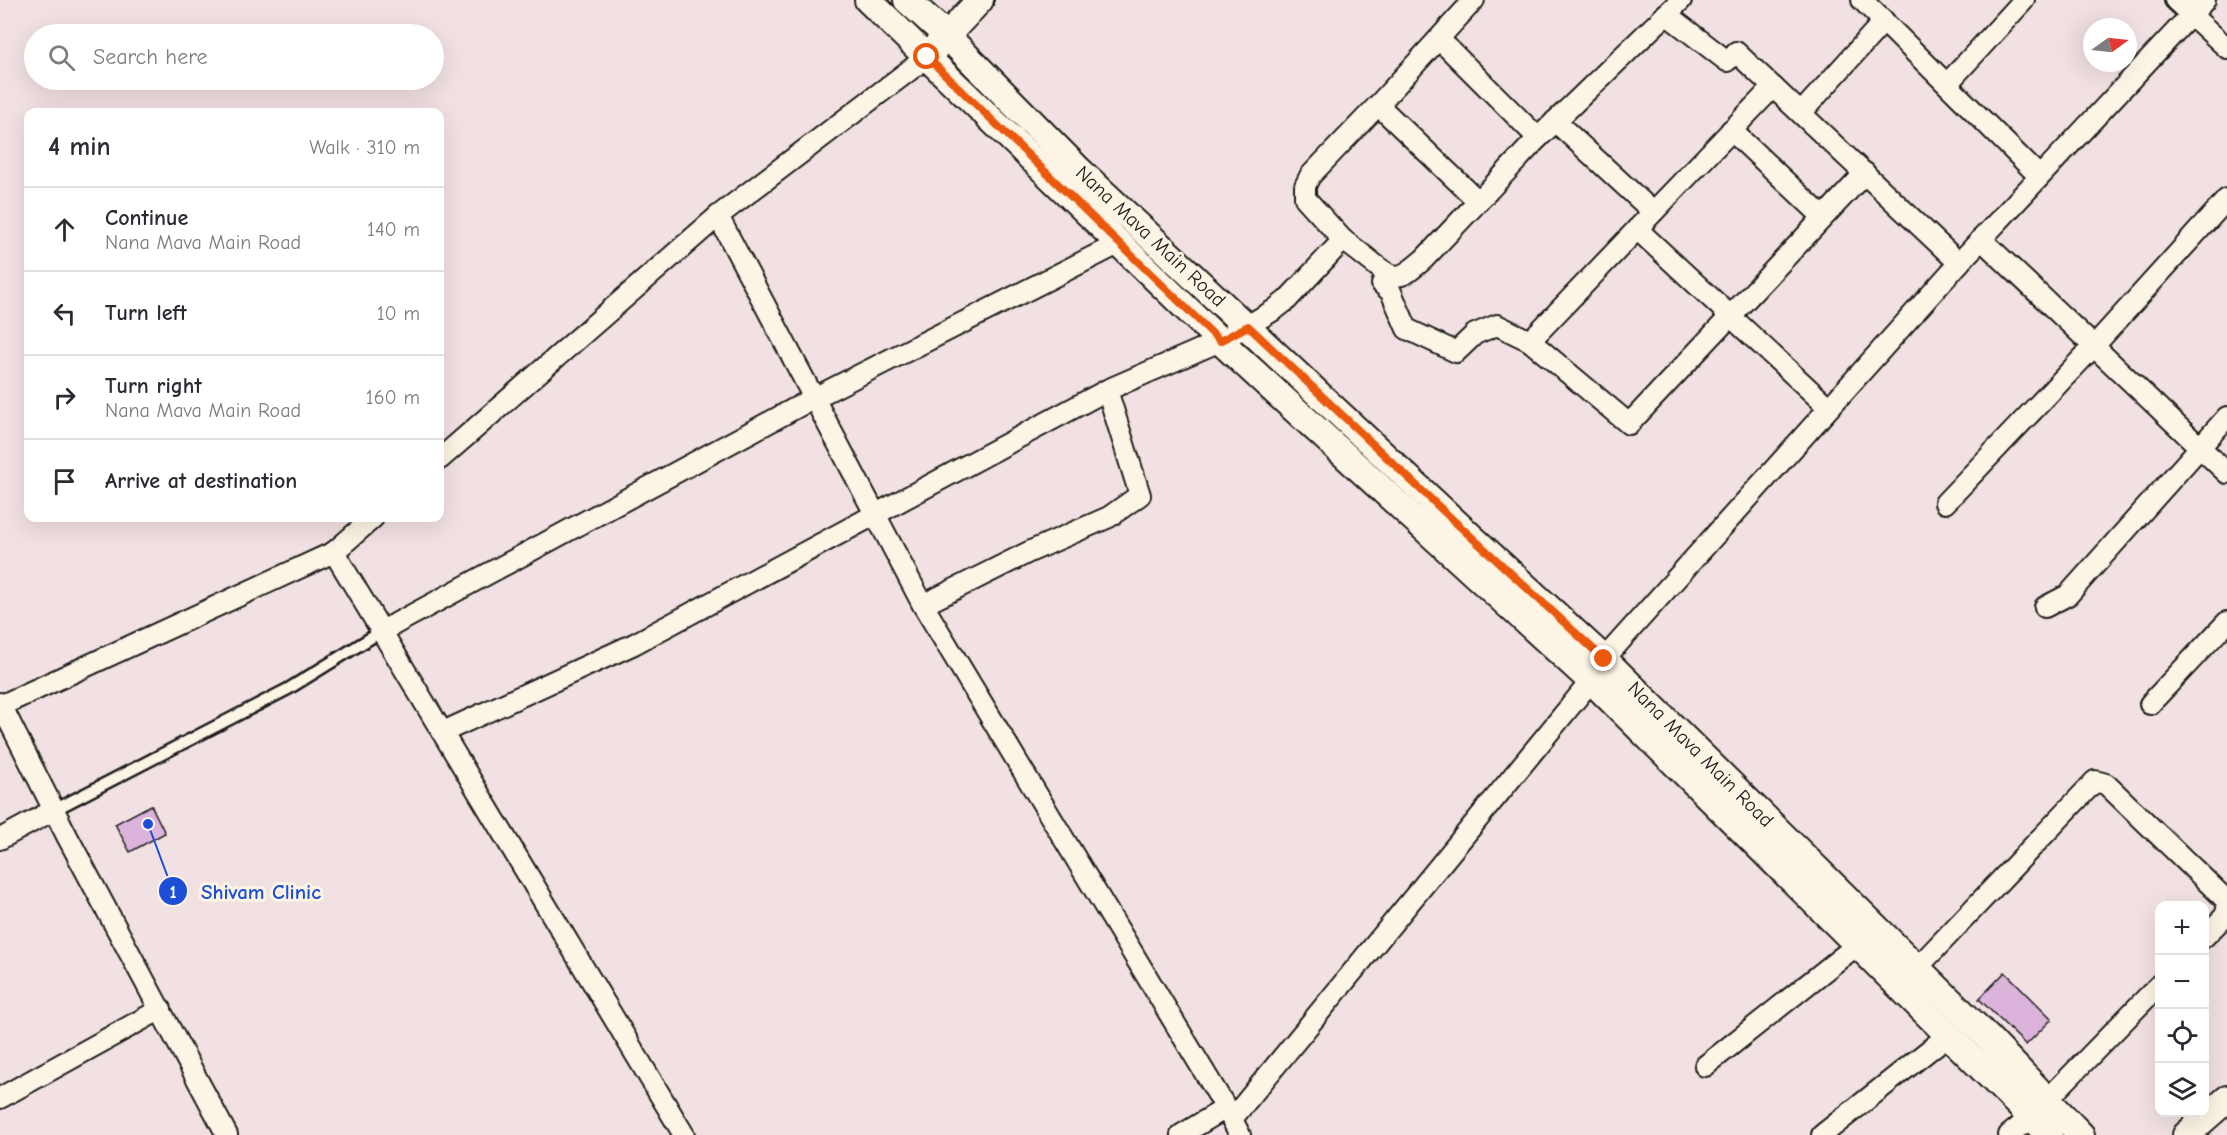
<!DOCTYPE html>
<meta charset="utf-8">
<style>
body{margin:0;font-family:"Comic Neue",sans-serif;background:#f7f7f7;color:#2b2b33}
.controls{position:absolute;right:18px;bottom:18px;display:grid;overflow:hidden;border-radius:12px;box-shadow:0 6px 24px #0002}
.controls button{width:54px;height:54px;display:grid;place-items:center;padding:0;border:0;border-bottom:2px solid #e1e1e2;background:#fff;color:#2b2b33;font:30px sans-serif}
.compass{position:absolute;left:2083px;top:18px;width:54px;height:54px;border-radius:50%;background:#fff;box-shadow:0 6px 24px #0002;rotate:75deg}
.stop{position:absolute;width:18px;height:18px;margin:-14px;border:4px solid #ea580c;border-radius:50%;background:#fff}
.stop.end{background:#ea580c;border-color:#fff;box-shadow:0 2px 6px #0008}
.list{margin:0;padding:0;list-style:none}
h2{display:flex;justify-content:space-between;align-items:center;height:78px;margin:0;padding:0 24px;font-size:26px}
h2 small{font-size:20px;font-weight:400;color:#7c7c81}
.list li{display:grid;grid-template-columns:39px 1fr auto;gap:18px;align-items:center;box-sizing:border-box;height:84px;padding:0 24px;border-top:2px solid #e1e1e2}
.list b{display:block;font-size:22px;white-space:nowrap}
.list p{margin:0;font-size:20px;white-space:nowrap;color:#7c7c81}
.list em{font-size:20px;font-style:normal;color:#7c7c81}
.icon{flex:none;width:33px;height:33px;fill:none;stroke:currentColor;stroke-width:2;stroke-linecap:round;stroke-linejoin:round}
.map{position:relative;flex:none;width:2227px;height:1135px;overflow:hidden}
.search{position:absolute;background:#fff;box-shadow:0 6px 24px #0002;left:24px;top:24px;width:420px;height:66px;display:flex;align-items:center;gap:15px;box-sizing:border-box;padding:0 21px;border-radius:33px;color:#7c7c81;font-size:22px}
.panel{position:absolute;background:#fff;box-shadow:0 6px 24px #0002;left:24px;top:108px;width:420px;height:414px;border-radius:12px}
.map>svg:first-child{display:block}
.building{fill:#dbb3db;stroke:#1c1c1c;stroke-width:1.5}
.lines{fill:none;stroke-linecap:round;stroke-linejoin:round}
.service-casing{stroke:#1c1c1c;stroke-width:15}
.minor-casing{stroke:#1c1c1c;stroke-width:24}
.tertiary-casing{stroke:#1c1c1c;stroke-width:30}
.service{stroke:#fcf5e5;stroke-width:10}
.minor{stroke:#fcf5e5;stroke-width:20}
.tertiary{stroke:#fcf5e5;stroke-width:26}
.route{stroke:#ea580c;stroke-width:8}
.labels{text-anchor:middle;stroke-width:6;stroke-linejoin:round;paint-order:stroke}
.street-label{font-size:20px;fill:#1c1c1c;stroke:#fcf5e5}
.leader{fill:none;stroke:#1d4ed8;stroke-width:2}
.callout-dot{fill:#1d4ed8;stroke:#fcf5e5;stroke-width:2}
.mark-label{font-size:18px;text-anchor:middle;font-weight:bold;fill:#fff}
.callout-label{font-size:21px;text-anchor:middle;font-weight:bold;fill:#1d4ed8;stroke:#fcf5e5;stroke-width:6;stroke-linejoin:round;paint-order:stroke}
</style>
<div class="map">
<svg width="2227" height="1135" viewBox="0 0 2227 1135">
<rect width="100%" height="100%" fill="#f2e1e2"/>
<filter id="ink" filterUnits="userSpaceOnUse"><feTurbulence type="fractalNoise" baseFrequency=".0167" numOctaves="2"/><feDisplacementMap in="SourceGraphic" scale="12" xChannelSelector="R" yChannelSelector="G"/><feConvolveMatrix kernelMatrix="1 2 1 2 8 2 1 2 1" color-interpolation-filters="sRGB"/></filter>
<g filter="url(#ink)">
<g class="building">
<polygon points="151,805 165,833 130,852 115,824"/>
<polygon points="2005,972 2052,1019 2026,1045 1979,999"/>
</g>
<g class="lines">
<defs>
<polyline id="service" points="54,810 288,689 382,631"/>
<g id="minor">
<polyline points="1862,0 2039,176"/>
<polyline points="2175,0 2227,48"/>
<polyline points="1666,14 1727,61"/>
<polyline points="1439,39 1538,138 1681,0"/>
<polyline points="1736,52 1959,263"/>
<polyline points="1947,84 2024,0"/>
<polyline points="1378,105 1478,201"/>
<polyline points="1801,113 1884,21"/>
<polyline points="1555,121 1653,212"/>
<polyline points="1731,130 1823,217"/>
<polyline points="718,216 923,605 1226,1108 1240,1135"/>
<polyline points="1637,229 1828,407"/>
<polyline points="1981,239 2227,473"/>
<path d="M1343,240C1353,247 1363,255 1373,263C1397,283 1402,278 1424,259L1538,138"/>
<polyline points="1382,284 1391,292 1407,329 1456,352 1475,334 1497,325 1530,341 1629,424 1865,173"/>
<polyline points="1530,341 1773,87"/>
<polyline points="440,459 718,216 927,57"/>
<polyline points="1945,503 2094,346 2227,199"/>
<polyline points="334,552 684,1135"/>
<polyline points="923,605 1029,552 1109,517 1140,495 1107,390"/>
<polyline points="2045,607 2068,595 2227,417"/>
<polyline points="382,631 814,398 1118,244"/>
<polyline points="0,703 67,836 227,1135"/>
<polyline points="2150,704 2227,622"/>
<polyline points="0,706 334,552 373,518"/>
<polyline points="443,732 634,644 1107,390 1220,341 1247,326 1274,310 1287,300 1343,240 1305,198 1305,186 1310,176 1378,105 1474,0"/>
<polyline points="0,839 54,810"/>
<polyline points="2204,937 2225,916 2227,910"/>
<polyline points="1917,968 2095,781 2106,784 2225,899 2227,905"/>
<polyline points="1705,1066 1857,945"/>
<polyline points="0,1098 161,1009"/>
<polyline points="2047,1100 2160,984"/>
<polyline points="1232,1119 1591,681 1604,659 1959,263 2205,0"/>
<polyline points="1181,1135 1226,1108"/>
<polyline points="1822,1135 1947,1036"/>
<polyline points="2009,1135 2030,1118"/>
</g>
<g id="tertiary">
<polyline points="868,0 1220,341 1602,691 2049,1135"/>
<polyline points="907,0 947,36 1079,170 1454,521 1604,659 1988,1038 2081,1135"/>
<polyline points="935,48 980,0"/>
<polyline points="2186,1135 2227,1099"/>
</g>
</defs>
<use href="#service" class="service-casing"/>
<use href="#minor" class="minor-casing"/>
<use href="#tertiary" class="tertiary-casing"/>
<use href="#service" class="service"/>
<use href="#minor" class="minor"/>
<use href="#tertiary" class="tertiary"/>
</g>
</g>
<g class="lines" filter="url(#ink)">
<polyline class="route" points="927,57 1220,341 1248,326 1454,521 1604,659"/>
</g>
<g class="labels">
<g class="street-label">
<text transform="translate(1151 236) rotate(43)" y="7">Nana Mava Main Road</text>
<text transform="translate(1701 754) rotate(45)" y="7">Nana Mava Main Road</text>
</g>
</g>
<path class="leader" d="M148 824L173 891"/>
<g class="callout-dot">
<circle cx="148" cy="824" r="6"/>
<circle cx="173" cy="891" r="15"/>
</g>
<g class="mark-label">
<text x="173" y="898">1</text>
</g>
<g class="callout-label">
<text x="261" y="899">Shivam Clinic</text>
</g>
</svg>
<div class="controls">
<button>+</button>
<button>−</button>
<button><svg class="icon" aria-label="locate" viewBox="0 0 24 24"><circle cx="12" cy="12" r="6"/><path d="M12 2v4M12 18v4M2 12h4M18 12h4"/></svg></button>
<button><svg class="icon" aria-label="layers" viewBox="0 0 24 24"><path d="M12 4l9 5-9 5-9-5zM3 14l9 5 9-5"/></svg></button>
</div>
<svg class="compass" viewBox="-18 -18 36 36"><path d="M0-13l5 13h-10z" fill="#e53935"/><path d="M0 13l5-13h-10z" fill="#7c7c81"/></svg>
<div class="stop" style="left:927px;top:57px"></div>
<div class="stop end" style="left:1604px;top:659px"></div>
<div class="search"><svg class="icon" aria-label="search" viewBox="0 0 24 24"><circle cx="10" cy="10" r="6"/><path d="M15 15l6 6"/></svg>Search here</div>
<section class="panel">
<h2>4 min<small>Walk · 310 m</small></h2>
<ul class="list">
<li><svg class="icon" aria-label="ahead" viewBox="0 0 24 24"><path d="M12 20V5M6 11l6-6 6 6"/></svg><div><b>Continue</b><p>Nana Mava Main Road</p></div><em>140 m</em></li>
<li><svg class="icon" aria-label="left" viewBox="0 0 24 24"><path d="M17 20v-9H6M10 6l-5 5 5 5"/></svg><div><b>Turn left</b></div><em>10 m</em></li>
<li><svg class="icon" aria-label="right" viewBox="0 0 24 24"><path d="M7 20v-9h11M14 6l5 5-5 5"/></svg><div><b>Turn right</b><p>Nana Mava Main Road</p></div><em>160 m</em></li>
<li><svg class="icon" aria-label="arrive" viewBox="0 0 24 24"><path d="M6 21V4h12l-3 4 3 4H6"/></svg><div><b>Arrive at destination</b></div></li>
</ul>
</section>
</div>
